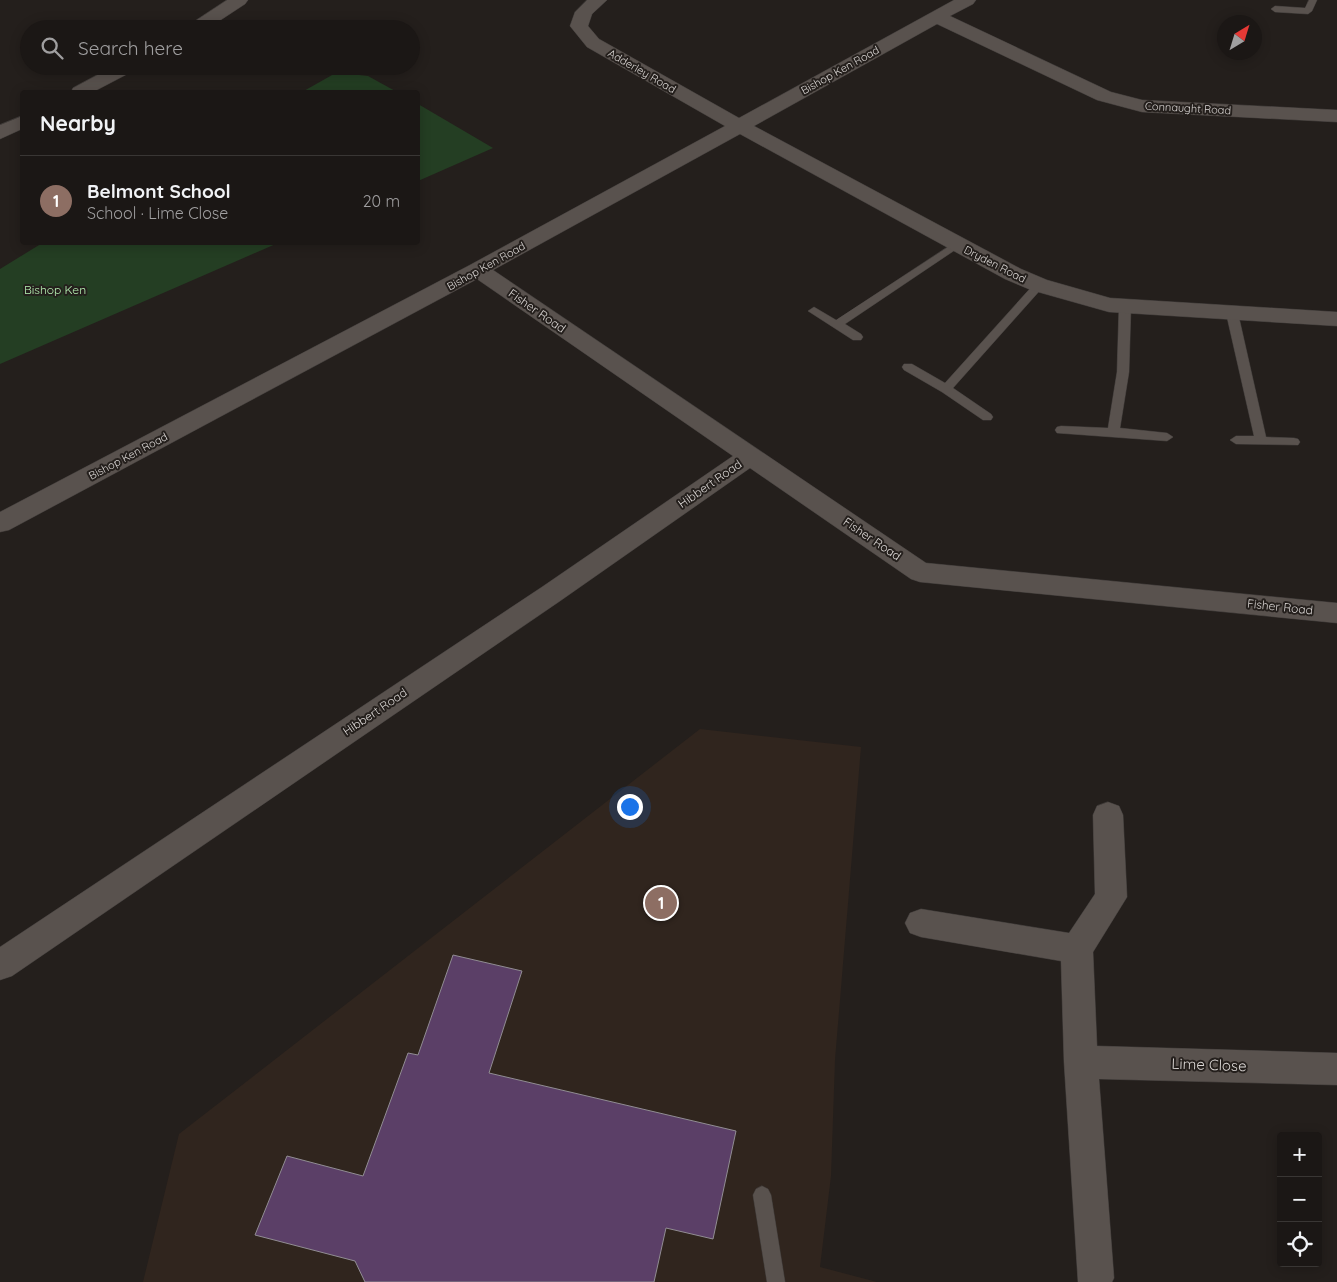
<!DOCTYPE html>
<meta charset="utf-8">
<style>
body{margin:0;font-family:Quicksand,sans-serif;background:#282422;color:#f1f3f6}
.controls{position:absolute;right:15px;bottom:15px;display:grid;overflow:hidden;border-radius:5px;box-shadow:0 2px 12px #0003}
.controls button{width:45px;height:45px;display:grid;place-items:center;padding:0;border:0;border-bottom:1px solid #393634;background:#1b1715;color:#f1f3f6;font:25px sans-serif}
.compass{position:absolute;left:1217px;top:15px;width:45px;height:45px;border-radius:50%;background:#1b1715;box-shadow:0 2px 12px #0003;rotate:38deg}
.you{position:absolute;left:629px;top:806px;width:18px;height:18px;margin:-12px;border:4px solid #fff;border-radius:50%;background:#1a73e8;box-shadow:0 0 0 8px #1a73e833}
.badge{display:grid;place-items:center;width:32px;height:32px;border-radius:50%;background:#d0b736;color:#fff;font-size:16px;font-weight:700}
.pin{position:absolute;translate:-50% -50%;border:2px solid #fff;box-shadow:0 1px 5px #0006}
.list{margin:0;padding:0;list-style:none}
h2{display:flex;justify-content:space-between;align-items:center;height:65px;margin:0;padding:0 20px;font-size:21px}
h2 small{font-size:16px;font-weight:400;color:#a09fa0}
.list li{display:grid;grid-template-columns:32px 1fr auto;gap:15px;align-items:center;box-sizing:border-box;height:90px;padding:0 20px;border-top:1px solid #393634}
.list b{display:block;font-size:19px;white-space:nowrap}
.list p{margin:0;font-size:16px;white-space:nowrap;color:#a09fa0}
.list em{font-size:16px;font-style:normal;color:#a09fa0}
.icon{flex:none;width:28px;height:28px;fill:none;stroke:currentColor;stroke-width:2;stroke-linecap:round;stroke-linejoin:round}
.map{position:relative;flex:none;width:1337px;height:1282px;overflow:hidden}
.search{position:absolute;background:#1b1715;box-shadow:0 2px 12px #0003;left:20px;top:20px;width:400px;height:55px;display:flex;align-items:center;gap:12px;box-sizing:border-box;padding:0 18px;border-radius:28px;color:#a09fa0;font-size:19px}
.panel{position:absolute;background:#1b1715;box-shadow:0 2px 12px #0003;left:20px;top:90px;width:400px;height:155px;border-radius:5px}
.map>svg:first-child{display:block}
.built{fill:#30251e}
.green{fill:#243e23}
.building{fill:#5b3f67;stroke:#918d93}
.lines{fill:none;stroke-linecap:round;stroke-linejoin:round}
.lane-casing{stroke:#3e3a38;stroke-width:1}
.street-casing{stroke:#3e3a38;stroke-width:1}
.lane{fill:#59524e;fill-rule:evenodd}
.street{fill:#59524e;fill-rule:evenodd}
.labels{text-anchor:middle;stroke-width:4;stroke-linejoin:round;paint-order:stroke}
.far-street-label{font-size:11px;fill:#dbd7d5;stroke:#241f1c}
.park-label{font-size:12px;fill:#b6f1b3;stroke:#241f1c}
.street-label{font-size:12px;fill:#dbd7d5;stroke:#241f1c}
.near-street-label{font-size:15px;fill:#dbd7d5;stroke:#241f1c}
</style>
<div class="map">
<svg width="1337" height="1282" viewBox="0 0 1337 1282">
<rect width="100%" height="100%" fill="#241f1c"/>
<polygon class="built" points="700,729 861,747 835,1060 831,1176 820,1267 877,1282 143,1282 179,1134"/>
<g class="green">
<polygon points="341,70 350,74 368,76 397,92 302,92"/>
<polygon points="418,104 493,148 418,181"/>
<polygon points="44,242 278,242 278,243 0,364 0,269"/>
</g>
<polygon class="building" points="453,955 522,971 489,1073 736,1131 713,1239 666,1228 654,1282 365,1282 355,1261 255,1235 287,1156 363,1176 408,1053 418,1055"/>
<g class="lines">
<defs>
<g id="lane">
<polygon points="1309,0 1317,0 1312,11 1308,14 1275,12 1271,9 1275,6 1305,8"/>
<polygon points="957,241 962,244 961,246 845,324 861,334 863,337 861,340 853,340 808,311 814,307 836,320"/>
<polygon points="1039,282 1044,285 1043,287 953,388 991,414 993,417 991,420 983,420 942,392 904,370 902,367 904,364 912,364 945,383 1035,283"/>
<polygon points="1125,302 1131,306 1129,372 1120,428 1167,433 1173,437 1167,441 1057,433 1055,430 1057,427 1061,426 1108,428 1117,372 1119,306"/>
<polygon points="1232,309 1238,313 1266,437 1294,438 1298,439 1300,442 1298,445 1236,444 1230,440 1236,436 1254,436 1226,313"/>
<polygon points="762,1186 768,1189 771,1195 785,1282 767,1282 753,1195 756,1189"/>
</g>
<g id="street">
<polygon points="227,0 248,0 245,4 207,29 186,29 189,25"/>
<polygon points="587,0 607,0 592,14 588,26 599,39 739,118 954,0 976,0 973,4 950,16 1111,92 1142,100 1337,110 1337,122 1142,112 1097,100 937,24 754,126 1021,269 1047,280 1110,298 1337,312 1337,326 1109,312 1031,290 1005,279 740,134 493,270 926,563 1337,603 1337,623 920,582 911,579 750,468 560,601 12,976 0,980 0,947 542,587 733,456 477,279 9,530 0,532 0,512 470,265 725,126 587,47 570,26 575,12"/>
<polygon points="114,66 137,66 135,70 93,92 71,92 73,88"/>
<polygon points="22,116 22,129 0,139 0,125"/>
<polygon points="1108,802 1119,806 1123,815 1127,897 1093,952 1097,1046 1337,1053 1337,1085 1099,1079 1114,1278 1112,1282 1078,1282 1064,1062 1061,961 921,937 910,933 905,923 910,913 921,909 1069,933 1095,894 1093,815 1097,806"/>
</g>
</defs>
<use href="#lane" class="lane-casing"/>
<use href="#street" class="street-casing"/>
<use href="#lane" class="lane"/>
<use href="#street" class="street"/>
</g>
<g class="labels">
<g class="far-street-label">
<text transform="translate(840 70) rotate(-29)" y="4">Bishop Ken Road</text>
<text transform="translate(642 71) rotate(30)" y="4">Adderley Road</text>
<text transform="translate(1188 108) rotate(3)" y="4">Connaught Road</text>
<text transform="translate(995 264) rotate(27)" y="4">Dryden Road</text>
<text transform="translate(486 266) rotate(-29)" y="4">Bishop Ken Road</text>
<text transform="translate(128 456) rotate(-28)" y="4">Bishop Ken Road</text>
</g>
<g class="park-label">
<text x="55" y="294">Bishop Ken</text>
</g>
<g class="street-label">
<text transform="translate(537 311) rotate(35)" y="4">Fisher Road</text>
<text transform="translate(710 484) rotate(-35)" y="4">Hibbert Road</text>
<text transform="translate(872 539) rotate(34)" y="4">Fisher Road</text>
<text transform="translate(1280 607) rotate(6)" y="4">Fisher Road</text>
<text transform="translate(375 712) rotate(-34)" y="4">Hibbert Road</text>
</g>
<g class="near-street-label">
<text transform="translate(1209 1065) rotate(2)" y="5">Lime Close</text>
</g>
</g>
</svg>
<div class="controls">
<button>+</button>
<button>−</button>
<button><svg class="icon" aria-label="locate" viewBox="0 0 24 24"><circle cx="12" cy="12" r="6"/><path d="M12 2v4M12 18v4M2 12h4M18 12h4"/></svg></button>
</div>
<svg class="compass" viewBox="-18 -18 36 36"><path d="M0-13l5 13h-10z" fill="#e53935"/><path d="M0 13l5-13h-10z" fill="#a09fa0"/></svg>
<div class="you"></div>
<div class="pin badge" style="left:661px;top:903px;background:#8d6e63">1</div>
<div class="search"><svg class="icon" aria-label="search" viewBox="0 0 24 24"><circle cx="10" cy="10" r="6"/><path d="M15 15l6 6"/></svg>Search here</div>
<section class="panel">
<h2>Nearby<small></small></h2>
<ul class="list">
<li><span class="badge" style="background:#8d6e63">1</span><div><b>Belmont School</b><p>School · Lime Close</p></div><em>20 m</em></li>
</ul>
</section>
</div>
